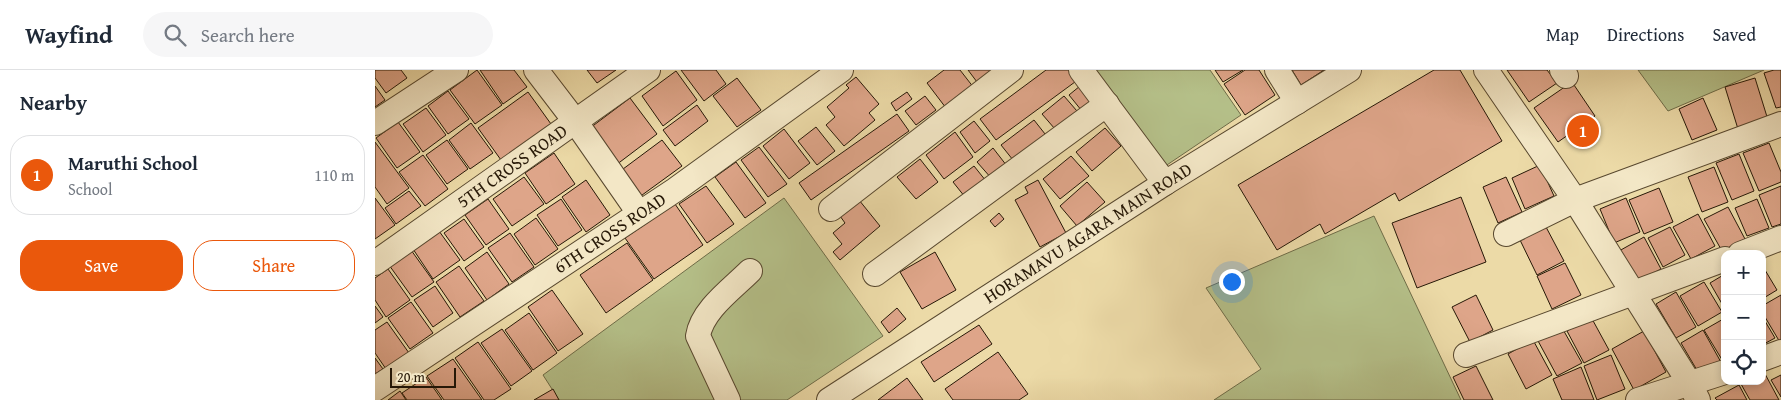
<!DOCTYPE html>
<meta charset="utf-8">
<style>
body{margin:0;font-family:"Gentium Book Plus",serif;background:#f6f6f7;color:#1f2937}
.controls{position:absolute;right:15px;bottom:15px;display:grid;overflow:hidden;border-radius:10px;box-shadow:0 2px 8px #0003}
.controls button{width:45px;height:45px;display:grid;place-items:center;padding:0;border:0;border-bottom:1px solid #e0e1e3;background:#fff;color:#1f2937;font:25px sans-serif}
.scale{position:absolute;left:15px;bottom:12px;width:66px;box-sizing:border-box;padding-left:5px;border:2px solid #261807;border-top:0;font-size:14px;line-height:18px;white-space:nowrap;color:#261807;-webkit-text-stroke:4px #f3e7c6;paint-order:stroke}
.you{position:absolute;left:856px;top:211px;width:18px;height:18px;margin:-12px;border:4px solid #fff;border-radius:50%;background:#1a73e8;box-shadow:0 0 0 8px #1a73e833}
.badge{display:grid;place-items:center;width:32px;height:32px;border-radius:50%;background:#ea580c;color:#fff;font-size:16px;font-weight:700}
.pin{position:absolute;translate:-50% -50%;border:2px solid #fff;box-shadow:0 1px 5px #0006}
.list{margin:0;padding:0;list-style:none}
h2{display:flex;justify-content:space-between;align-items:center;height:65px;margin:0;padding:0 20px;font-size:21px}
h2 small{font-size:16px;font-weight:400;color:#747a83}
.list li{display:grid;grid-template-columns:32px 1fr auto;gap:15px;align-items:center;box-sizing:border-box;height:80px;margin:0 10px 10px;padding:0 10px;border:1px solid #e0e1e3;border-radius:20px}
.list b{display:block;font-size:19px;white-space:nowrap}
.list p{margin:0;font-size:16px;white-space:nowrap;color:#747a83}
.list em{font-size:16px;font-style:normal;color:#747a83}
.actions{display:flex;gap:10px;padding:15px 20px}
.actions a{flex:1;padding:11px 0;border:1px solid #ea580c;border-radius:20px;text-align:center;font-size:18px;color:#ea580c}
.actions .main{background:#ea580c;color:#fff}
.icon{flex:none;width:28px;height:28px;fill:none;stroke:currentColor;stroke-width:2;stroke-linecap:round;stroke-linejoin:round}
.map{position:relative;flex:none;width:1406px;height:330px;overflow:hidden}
header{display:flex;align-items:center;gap:30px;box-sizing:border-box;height:70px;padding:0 25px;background:#fff;border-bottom:1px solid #e0e1e3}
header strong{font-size:24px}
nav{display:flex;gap:28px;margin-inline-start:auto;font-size:18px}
.search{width:350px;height:45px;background:#f6f6f7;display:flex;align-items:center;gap:12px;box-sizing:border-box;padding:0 18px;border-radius:28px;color:#747a83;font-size:19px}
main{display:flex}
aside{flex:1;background:#fff}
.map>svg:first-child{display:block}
.green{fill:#b5c089;stroke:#6e6c48}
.building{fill:#dea589;stroke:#261807}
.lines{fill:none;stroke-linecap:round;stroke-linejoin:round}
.minor-casing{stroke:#58482f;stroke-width:26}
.minor{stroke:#f3e7c6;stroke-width:24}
.labels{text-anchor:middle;stroke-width:4;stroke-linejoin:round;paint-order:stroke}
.street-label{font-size:18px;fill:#261807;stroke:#f3e7c6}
</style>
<header>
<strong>Wayfind</strong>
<div class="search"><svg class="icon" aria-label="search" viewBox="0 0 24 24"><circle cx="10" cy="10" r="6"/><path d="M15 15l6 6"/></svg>Search here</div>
<nav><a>Map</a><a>Directions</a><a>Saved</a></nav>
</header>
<main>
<aside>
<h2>Nearby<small></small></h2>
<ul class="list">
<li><span class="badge">1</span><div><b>Maruthi School</b><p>School</p></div><em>110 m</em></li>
</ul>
<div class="actions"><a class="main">Save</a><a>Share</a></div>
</aside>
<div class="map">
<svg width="1406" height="330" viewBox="0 0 1406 330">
<rect width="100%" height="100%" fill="#ecdaa7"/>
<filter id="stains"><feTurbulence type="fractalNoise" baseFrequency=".004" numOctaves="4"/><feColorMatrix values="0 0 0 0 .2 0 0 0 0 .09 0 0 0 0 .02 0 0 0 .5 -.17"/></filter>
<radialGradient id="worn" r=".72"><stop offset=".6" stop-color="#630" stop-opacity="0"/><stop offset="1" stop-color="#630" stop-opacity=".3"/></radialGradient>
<g class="green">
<polygon points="714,0 835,0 866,45 783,101"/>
<polygon points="1263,0 1389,0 1293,41"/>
<polygon points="409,128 508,266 412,330 184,330 168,305"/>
<polygon points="999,146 1086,330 839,330 886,299 831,218"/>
</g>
<g class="building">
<polygon points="0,0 26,0 32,8 11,23 0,8"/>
<polygon points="102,0 127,35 100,54 75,20"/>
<polygon points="105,0 139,0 152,17 128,34"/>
<polygon points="212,0 241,0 222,13"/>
<polygon points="306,0 341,0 351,14 329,31"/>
<polygon points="569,0 585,0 599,18 571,38 552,13"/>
<polygon points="593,0 619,0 602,12"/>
<polygon points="671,0 697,0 704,9 621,70 605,49"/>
<polygon points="840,0 868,0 848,12"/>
<polygon points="870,0 884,0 900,25 870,45 849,14"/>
<polygon points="917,0 949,0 926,15"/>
<polygon points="1059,0 1085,0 1127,71 1024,131 1020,123 950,164 945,154 902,180 863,115"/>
<polygon points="1132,0 1172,0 1182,13 1154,32"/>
<polygon points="1399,0 1406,0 1406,37 1401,38 1389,3"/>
<polygon points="301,1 322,30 288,56 267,26"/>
<polygon points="481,7 504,34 494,43 500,50 469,76 451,55 460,47 452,37 474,18 471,15"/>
<polygon points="362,8 386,40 362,57 338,26"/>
<polygon points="1380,8 1393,50 1363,59 1350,17"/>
<polygon points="1197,12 1220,46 1183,72 1159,38"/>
<polygon points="0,16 10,30 0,37"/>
<polygon points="705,16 722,36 711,46 694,25"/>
<polygon points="73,21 94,49 73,64 53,36"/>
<polygon points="153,22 176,54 126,90 103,58"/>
<polygon points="532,22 537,29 521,41 516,33"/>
<polygon points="550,26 561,40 541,55 530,41"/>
<polygon points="689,26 708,48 686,66 667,44"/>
<polygon points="255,28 282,64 241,95 215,58"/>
<polygon points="1328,28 1342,60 1317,70 1304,39"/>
<polygon points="322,35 333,51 300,76 288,60"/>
<polygon points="51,38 71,65 48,82 28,54"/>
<polygon points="522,44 534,61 436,130 424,113"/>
<polygon points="659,50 674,69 642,95 626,75"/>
<polygon points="599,51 615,71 600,83 585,62"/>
<polygon points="23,52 45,82 22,98 1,68"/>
<polygon points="96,53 118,83 95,99 74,70"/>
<polygon points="441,57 460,81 442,95 423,71"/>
<polygon points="730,58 746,76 717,101 701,82"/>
<polygon points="409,59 435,93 414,109 388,76"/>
<polygon points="580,62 598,87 569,109 551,85"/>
<polygon points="72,70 93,99 72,114 51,85"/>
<polygon points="287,70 307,96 263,128 244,102"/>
<polygon points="0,72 34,118 12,134 0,117"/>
<polygon points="1394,73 1406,102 1406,112 1384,121 1368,83"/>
<polygon points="384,77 412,114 393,127 366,90"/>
<polygon points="618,78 632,96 617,109 602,92"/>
<polygon points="179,83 200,114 171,134 150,103"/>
<polygon points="1364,84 1379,121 1357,130 1341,93"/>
<polygon points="48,85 73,119 50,136 24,102"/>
<polygon points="696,86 714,106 685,129 668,109"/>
<polygon points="545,89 563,112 541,129 522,107"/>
<polygon points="361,92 391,133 370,148 340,107"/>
<polygon points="1165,95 1179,126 1150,139 1137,108"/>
<polygon points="599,96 611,111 590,127 578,112"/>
<polygon points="1339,97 1353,132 1327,142 1313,107"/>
<polygon points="149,107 169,134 137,156 118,129"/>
<polygon points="1131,107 1147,142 1123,153 1108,117"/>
<polygon points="211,110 235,145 211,162 187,127"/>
<polygon points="663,110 691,163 665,177 640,130 653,123 650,117"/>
<polygon points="712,112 730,132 702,156 685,136"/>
<polygon points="331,116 359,154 332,173 304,134"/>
<polygon points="1406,116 1406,154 1397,157 1384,125"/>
<polygon points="1284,118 1298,152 1269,164 1254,130"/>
<polygon points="34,121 46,136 21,154 10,138"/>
<polygon points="1086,127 1111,192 1042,218 1017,153"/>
<polygon points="0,128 20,155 0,169"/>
<polygon points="1251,128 1265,162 1239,173 1225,139"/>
<polygon points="113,129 134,159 111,175 90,145"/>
<polygon points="186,129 207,160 183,176 162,145"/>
<polygon points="1382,129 1394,158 1372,166 1360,138"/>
<polygon points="484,130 505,156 465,190 458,182 467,174 458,163 470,153 465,146"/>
<polygon points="300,134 328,175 279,209 250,168"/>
<polygon points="1353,137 1370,169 1347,181 1329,149"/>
<polygon points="624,143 629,149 620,157 615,151"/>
<polygon points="1323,144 1340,176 1316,189 1298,157"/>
<polygon points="161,148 183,179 160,195 139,164"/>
<polygon points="89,149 109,177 89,191 69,163"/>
<polygon points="1171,157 1189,191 1162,205 1145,170"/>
<polygon points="1295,157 1310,185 1288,197 1273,168"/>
<polygon points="64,161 85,190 58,209 38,179"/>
<polygon points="135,163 159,197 137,212 113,178"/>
<polygon points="1269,167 1286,199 1261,212 1244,181"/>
<polygon points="252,173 278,210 231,243 205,205"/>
<polygon points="36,180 59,212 37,227 14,195"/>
<polygon points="112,182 134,214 112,230 90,198"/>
<polygon points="560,182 581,220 547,239 525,202"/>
<polygon points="1190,193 1206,225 1177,239 1162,206"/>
<polygon points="1387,195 1402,220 1387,229"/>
<polygon points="84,196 109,231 85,247 61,212"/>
<polygon points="13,199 35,230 11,247 0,230 0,208"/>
<polygon points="1350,204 1350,239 1335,213"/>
<polygon points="1329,212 1347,242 1323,256 1305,226"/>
<polygon points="60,216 78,243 58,257 39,230"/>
<polygon points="177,220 208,264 183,281 153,237"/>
<polygon points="1301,222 1321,257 1301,268 1281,234"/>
<polygon points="1101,225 1118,260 1095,272 1077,237"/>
<polygon points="1406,225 1406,274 1387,242 1387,236"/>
<polygon points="36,232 58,263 35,279 13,248"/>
<polygon points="0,236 8,247 0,253"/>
<polygon points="522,238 531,249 514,263 506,252"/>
<polygon points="154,243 182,283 158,300 130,260"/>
<polygon points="1387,246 1400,268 1387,275"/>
<polygon points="1216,247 1234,280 1209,293 1192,261"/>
<polygon points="1350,248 1350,293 1349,293 1329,260"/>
<polygon points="12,252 34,283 11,299 0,283 0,260"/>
<polygon points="604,255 617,274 559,312 546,292"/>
<polygon points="1186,256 1207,293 1182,306 1162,269"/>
<polygon points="127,259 157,301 136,316 106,273"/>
<polygon points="1328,260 1347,294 1326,307 1306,273"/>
<polygon points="1269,261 1291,302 1259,320 1237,279"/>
<polygon points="1158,270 1177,305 1151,319 1133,284"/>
<polygon points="103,272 136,319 119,330 109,330 80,288"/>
<polygon points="623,282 653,324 644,330 578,330 570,319"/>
<polygon points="1236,285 1250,319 1222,330 1209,296"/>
<polygon points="0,288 8,299 0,304"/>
<polygon points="78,289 107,330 69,330 52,306"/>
<polygon points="1101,296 1118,330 1089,330 1078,307"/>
<polygon points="1206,297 1219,330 1187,330 1178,309"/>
<polygon points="1387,302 1389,302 1404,330 1375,330 1366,314 1371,311 1387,311"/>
<polygon points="1406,305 1406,327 1396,310"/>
<polygon points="51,307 67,330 32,330 27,323"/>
<polygon points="532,308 548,330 503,330"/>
<polygon points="1364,315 1372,330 1342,330 1340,328"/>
<polygon points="178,319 184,330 159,330"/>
<polygon points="25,321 31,330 13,330"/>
</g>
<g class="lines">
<defs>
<g id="minor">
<polyline points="161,0 200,51 264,143"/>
<polyline points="706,0 790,113"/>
<polyline points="902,0 922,32"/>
<polyline points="1111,0 1200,130 1315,314 1323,330"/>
<polyline points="1187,0 1191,6"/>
<polyline points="0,53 81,0"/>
<polyline points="456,139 636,0"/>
<polyline points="1131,164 1200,130 1406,54"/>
<polyline points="1365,184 1406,168"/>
<path id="s1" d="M0,193L273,0"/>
<polyline points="500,204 732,34"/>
<polyline points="1091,285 1350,189"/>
<polyline points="1387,289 1406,282"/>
<path id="s2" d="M0,319L300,120L466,0"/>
<path d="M353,330L323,266C327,240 357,219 375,201"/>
<path id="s3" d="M454,330L790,113L974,0"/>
<polyline points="1263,330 1350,302"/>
</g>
</defs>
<use href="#minor" class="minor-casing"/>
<use href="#minor" class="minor"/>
</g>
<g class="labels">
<g class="street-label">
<text dy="6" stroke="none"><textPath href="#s1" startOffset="168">5TH CROSS ROAD</textPath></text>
<text dy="6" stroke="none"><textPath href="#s2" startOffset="282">6TH CROSS ROAD</textPath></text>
<text dy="6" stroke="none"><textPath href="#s3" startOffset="308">HORAMAVU AGARA MAIN ROAD</textPath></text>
</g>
</g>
<rect width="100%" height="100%" filter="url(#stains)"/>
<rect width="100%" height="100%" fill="url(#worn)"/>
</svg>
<div class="controls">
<button>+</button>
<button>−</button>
<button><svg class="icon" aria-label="locate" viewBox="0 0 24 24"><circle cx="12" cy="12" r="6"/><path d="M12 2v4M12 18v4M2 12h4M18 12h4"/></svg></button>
</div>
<div class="scale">20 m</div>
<div class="you"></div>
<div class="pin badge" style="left:1208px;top:61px">1</div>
</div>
</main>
